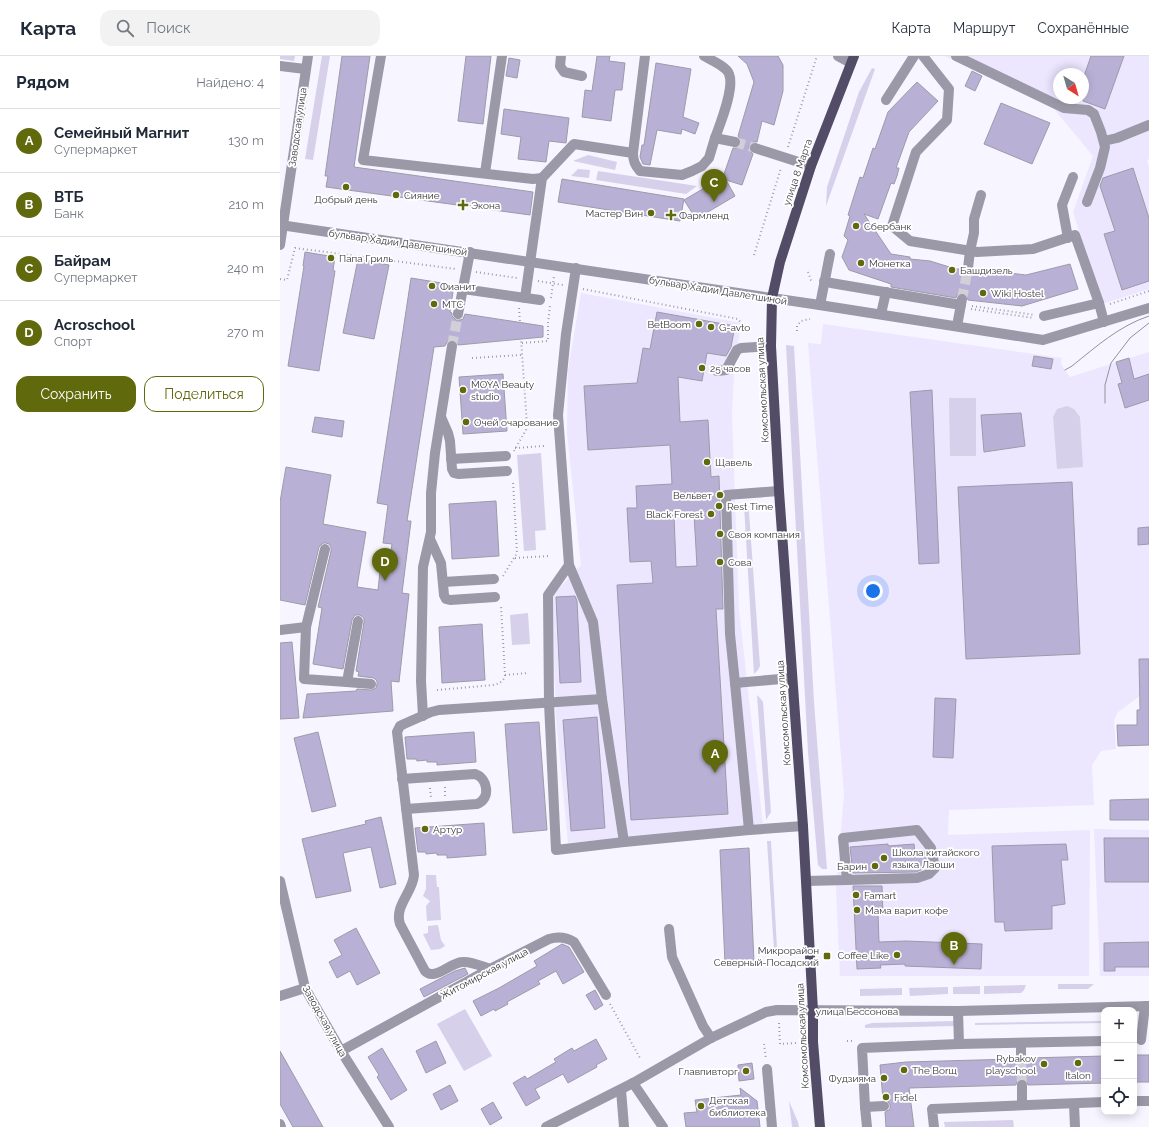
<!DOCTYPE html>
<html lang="ru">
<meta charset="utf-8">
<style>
body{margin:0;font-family:Raleway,sans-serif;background:#f2f2f3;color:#1f2937}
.controls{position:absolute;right:12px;bottom:12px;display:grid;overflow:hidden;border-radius:8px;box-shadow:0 2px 10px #0003}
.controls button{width:36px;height:36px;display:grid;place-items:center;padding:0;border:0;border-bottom:1px solid #e0e1e3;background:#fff;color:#1f2937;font:20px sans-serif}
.compass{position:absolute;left:773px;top:12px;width:36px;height:36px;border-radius:50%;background:#fff;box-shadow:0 2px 10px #0003;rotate:143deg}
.you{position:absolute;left:593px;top:535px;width:14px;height:14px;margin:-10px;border:3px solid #fff;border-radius:50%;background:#1a73e8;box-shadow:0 0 0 6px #1a73e833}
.badge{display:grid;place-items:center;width:26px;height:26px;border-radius:50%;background:#61690d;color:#fff;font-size:13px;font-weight:700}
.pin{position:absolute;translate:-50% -33px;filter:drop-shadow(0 1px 2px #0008)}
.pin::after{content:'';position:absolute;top:21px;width:14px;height:12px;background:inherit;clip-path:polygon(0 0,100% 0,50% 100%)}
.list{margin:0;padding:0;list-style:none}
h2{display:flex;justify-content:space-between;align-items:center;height:52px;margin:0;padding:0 16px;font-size:17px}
h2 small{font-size:13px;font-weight:400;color:#747a83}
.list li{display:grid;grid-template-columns:26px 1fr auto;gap:12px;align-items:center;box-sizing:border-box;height:64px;padding:0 16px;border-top:1px solid #e0e1e3}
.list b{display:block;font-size:15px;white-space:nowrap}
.list p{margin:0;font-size:13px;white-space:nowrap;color:#747a83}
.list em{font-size:13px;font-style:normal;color:#747a83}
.actions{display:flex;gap:8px;padding:12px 16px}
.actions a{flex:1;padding:9px 0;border:1px solid #61690d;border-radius:12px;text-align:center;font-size:14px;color:#61690d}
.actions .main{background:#61690d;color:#fff}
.icon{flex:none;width:22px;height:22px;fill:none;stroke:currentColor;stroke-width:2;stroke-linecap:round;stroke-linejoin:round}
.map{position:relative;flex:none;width:869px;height:1071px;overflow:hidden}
header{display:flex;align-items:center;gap:24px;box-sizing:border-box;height:56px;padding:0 20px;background:#fff;border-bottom:1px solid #e0e1e3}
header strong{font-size:19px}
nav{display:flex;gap:22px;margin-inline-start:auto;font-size:14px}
.search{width:280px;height:36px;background:#f2f2f3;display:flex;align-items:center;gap:10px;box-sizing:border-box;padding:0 14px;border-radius:12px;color:#747a83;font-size:15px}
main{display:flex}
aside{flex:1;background:#fff}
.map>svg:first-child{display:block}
.built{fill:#ece7ff;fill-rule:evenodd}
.green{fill:#d6d0eb}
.building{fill:#b9b1d5;stroke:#9d9aa9;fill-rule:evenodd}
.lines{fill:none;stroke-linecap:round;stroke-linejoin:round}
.minor-tunnel{stroke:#d1cfd8;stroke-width:10;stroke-dasharray:10 5;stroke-linecap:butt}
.path{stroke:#9f9da5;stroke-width:2;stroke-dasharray:1 3;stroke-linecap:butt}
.minor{stroke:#9b98a8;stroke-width:10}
.major{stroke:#524c66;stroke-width:10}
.tram{stroke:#939199;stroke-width:1}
.poi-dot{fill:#61690d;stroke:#fff;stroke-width:1.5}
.labels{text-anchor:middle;stroke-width:3.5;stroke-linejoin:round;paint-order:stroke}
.street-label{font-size:10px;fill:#38373d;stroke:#fff}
.poi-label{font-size:10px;fill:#38373d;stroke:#fff;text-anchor:start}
</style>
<header>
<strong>Карта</strong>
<div class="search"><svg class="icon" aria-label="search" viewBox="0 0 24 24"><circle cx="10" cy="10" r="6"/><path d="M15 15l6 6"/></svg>Поиск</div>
<nav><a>Карта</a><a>Маршрут</a><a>Сохранённые</a></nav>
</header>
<main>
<aside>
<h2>Рядом<small>Найдено: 4</small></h2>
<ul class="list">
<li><span class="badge">A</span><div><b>Семейный Магнит</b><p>Супермаркет</p></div><em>130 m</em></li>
<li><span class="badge">B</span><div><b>ВТБ</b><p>Банк</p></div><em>210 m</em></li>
<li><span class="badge">C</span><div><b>Байрам</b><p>Супермаркет</p></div><em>240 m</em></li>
<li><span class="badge">D</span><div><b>Acroschool</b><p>Спорт</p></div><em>270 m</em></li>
</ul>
<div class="actions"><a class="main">Сохранить</a><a>Поделиться</a></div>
</aside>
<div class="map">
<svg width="869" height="1071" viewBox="0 0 869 1071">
<rect width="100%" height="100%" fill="#f7f5ff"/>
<g class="built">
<path d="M665,0H869V103L867,104L869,111V233L822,248L793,156L813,100L774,53ZM779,18H803V42H779Z"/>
<polygon points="301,237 461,267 454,319 452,357 459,553 483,769 288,787 276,662 272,540 301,509 287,377 288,314"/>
<polygon points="543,268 782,302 781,308 790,321 869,296 869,640 860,640 838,656 834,664 836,693 821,695 812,709 814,749 669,754 668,779 810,774 809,920 560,920 556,832 564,738 528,287 541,288"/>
<polygon points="814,773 869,774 869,920 820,920"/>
</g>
<g class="green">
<polygon points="0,0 15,0 14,5 0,3"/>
<polygon points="42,0 50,0 33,104 25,103"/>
<polygon points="592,12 595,13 546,150 547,131 579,36"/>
<polygon points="308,99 337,106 335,114 293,105"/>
<polygon points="298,113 310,114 309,122 291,120"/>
<polygon points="318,115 417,130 406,138 316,124"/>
<polygon points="506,289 514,290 534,646 547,813 542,813 538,809 528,696"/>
<polygon points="669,342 696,342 696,400 670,400"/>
<polygon points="787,350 794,353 800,361 803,411 777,413 773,361 777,353"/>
<polygon points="261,397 266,474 255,475 256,494 244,495 237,399"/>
<polygon points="464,449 468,452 469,456 480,610 478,614 474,618"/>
<polygon points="248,557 250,588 232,589 230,559"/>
<polygon points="477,639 480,642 483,646 491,756 486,764"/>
<polygon points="487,785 491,785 497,892 494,894"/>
<polygon points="146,819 156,819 157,831 159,831 161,864 147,865 146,850 150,845 143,840 146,833"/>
<polygon points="158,869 161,884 165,890 160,893 151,894 143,878 148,877 148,870"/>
<polygon points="778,928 814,928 808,933 778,933"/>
<polygon points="746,929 744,934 741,937 704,938 704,930"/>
<polygon points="700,930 700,938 673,938 673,931"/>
<polygon points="668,931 668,938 630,940 629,932"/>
<polygon points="622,932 622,939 580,940 580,933"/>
<polygon points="185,953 212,1000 184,1015 157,968"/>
<polygon points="676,965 677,970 585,972 585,969 592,967"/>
<polygon points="824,965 824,967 695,969 695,967"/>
<polygon points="509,1045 518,1066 519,1071 512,1071"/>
<polygon points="733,1064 734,1071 665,1071 664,1066"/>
</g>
<g class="building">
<polygon points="62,0 90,0 74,111 253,136 250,159 46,131 48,120 45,120"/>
<polygon points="186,0 211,0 203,68 178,65"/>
<polygon points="317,0 330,0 329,5 345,7 342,34 335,34 331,65 302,61 305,34 312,35"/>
<polygon points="458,0 498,0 503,9 503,35 494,69 482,65 477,86 473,86 469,90 469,94 473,98 462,129 446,124 455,140 416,163 404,144 443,121 453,92 457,92 461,88 461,84 458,80 474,26 467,8"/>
<polygon points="811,0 844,0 825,53 803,45 803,23"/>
<polygon points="229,2 240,4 237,22 226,20"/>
<polygon points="376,7 411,13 403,61 419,67 415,78 402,73 401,78 377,74 370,109 363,108 360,101 362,89 364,89"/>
<polygon points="692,15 702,20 695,35 685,30"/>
<polygon points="637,26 658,45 629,76 616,112 619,112 617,120 614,128 611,127 598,163 584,158 611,198 630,201 630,203 650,205 676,213 682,213 684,217 688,218 693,216 694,213 746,219 790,208 798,233 742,250 688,244 686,238 683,237 677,239 676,242 611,231 611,228 569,214 562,201 568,184 564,180 570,160 568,159 580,121 583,122 593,92 595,93 608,56"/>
<polygon points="721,47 770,67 752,108 704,88"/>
<polygon points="224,53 289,62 286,87 269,85 266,106 238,103 241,81 221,78"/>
<polygon points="853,112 869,162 869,225 842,234 824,178 835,175 820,130 823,122"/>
<polygon points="282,123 404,143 400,165 278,146"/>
<polygon points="25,196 55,201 53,214 55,215 39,315 8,310 24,210 23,210"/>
<polygon points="78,203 109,209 94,283 63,277"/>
<polygon points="131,222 174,229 170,256 172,257 172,260 176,264 180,264 183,263 185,258 263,270 263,281 178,289 176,285 173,284 167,286 165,290 154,291 127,465 131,465 122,537 129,538 119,626 111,625 113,655 23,662 27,638 76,635 77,633 91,634 96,632 97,628 97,625 94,622 78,620 79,616 76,615 84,566 84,562 80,559 75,559 72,564 63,613 33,608 42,552 38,551 51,495 51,491 49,488 46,487 43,487 39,491 25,549 0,544 0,446 6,411 51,419 43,468 86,476 77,531 98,534 101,506 109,508 112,488 103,487 108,449 97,447"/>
<path d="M377,256L455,270L451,291L446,300L427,297L422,325L398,321L400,366L428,364L431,421L439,420L443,553H436L448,758L351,764L337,529L373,527L371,505L350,506L347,452H357L356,430L392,428L390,389L308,394L304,330L357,327L363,292L370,293ZM414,458L417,510L396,511L394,459Z"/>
<polygon points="754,300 773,303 771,313 752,310"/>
<polygon points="849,302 854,323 869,318 869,344 845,352 838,328 842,327 836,306"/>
<polygon points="223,318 227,375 183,378 179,321"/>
<polygon points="652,334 659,507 639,508 630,336"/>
<polygon points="741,357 745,390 704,396 701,359"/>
<polygon points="35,361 64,365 62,381 32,376"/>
<polygon points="792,426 800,598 686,603 678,431"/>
<polygon points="216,445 219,500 172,503 169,448"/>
<polygon points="869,471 869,488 858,489 858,472"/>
<polygon points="295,540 297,545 301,626 280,627 276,541"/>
<polygon points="202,568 205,624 162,627 159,571"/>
<polygon points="12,586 19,662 0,663 0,587"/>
<polygon points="859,603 869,603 869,689 838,690 837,669 857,669 857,654 860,654"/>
<polygon points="655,642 676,643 673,702 653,701"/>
<polygon points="317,661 325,772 291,775 283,664"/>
<polygon points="259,666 267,774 233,777 225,668"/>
<polygon points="38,676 56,750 32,756 14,682"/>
<polygon points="194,676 196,706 157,709 157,706 147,706 147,704 137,705 136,703 127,703 125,681"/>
<polygon points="869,743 869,764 830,764 830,744"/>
<polygon points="101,761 116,828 100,832 91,791 63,797 71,835 36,842 22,783 86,768 85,765"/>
<polygon points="204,767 206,799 167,802 167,799 157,799 157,797 146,798 146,796 138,796 135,772"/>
<polygon points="824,782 869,782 869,826 825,826"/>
<polygon points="608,788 608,790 634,788 635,797 645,796 647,810 643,810 643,813 636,816 573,817 570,791"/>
<polygon points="786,788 788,804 781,804 785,848 772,850 772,873 725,875 724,866 715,866 712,790"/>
<polygon points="469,792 474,907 445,908 440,794"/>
<polygon points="573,830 602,830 603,858 598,858 599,886 626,885 702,888 701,913 625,910 625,908 600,909 601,912 577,913"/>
<polygon points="76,872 100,917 77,929 70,915 57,922 49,906 62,899 54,884"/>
<polygon points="869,886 869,911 835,911 835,915 824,915 824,887"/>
<polygon points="282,888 289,891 304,916 283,928 276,915 258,925 260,928 227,946 228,948 215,955 214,953 201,960 193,945 219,932 257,910 254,905"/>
<polygon points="185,912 188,918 144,941 140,933 175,915"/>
<polygon points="315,934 323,949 315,954 306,939"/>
<polygon points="316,983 327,1003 316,1009 317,1011 288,1027 283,1018 255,1033 260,1042 246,1050 233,1027 245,1020 247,1023 276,1006 274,1003 292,992 294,995"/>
<polygon points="156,985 166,1007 146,1017 136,995"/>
<polygon points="102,992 127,1034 111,1044 97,1021 99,1019 88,1001"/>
<polygon points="0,995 43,1071 13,1071 0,1048"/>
<rect x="854" y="999" width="15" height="27"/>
<polygon points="824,1000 824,1027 748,1029 746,1024 742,1023 737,1025 736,1029 629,1032 634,1071 606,1071 605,1056 610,1053 610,1049 607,1044 603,1044 600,1009 626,1006 734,1003 735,1006 737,1008 741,1009 746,1007 748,1002"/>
<polygon points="472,1007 474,1023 459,1025 458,1009"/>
<polygon points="170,1029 178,1045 161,1054 153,1038"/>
<polygon points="460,1032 477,1045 480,1071 406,1071 404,1057 417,1056 415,1044 461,1039"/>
<polygon points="213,1046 222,1062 210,1069 201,1053"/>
</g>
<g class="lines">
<g class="minor-tunnel">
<polyline points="455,86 475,92"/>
<polyline points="682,243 688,212"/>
<polyline points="172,290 178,258"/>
<polyline points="741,1003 742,1029"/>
</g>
<g class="path">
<polyline points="508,91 537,0"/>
<polyline points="474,199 501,112"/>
<polyline points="196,216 237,222"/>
<polyline points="528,216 531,224 533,225"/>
<polyline points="0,223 7,224 15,192 176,213"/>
<polyline points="258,225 283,229"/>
<polyline points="303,233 458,263 461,267"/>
<polyline points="271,242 274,220"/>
<polyline points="830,248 869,235"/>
<polyline points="692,250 755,259"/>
<polyline points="239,252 240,267"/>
<polyline points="691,253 754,262"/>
<polyline points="517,275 517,270 521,265 530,263"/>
<polyline points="242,287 268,285 268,267 270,250"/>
<polyline points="192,302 242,299"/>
<polyline points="235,392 264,390"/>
<polyline points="234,395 246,374 247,369 241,283"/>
<polyline points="235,502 270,500"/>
<polyline points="223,520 237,497 233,425"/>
<polyline points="225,619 248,617"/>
<path d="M157,634L214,629C220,627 224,625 225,619L221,550"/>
<polyline points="165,731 165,741"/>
<polyline points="150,732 151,742"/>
<polyline points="330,948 361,1004"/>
<polyline points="499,967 500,988 516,987"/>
<polyline points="567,985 573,985"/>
<polyline points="484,988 486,1003"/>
</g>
<g class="minor">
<polyline points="101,0 83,104 253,123 262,122"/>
<polyline points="281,0 280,10 284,16 302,20"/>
<path d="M424,0C431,4 447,11 449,18C455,32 440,68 435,82L455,86"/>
<polyline points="558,0 571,7"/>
<polyline points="643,0 669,33 667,64 636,96 612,170 630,185 697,196 753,193 795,179 819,247 824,266"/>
<polyline points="676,0 784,52 808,54 814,58 821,76 825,91 820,112 807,146"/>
<polyline points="0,10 25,13"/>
<polyline points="606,44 634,0"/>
<polyline points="824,85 837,82 869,69"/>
<polyline points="475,92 531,110"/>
<polyline points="353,97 365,0"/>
<polyline points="205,117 222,0"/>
<polyline points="0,169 533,248 763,284 869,252"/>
<polyline points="788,182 782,149 793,121"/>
<polyline points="0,189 28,0"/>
<polyline points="296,212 286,278 278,359 289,509 313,566 322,643 344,786"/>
<polyline points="688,212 690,195 694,177 694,163 701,139"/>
<polyline points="544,225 551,227 681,249"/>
<polyline points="183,233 260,244"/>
<path d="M245,242L262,122L294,88L353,97C353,105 355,109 360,115L402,119L412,115L422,110L429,102L435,82"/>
<polyline points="540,249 550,198"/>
<polyline points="178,258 190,196"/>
<polyline points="601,258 606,236"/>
<polyline points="764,260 819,247"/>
<polyline points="677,270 682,243"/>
<polyline points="437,315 446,314 457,294 461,292 491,290"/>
<polyline points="161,361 168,377 170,385 172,413 174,417 178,418 227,415"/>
<polyline points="171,403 226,400"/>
<polyline points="499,435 446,439 450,578 455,627 512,622"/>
<polyline points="150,483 161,507 164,539 166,543 170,544 215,541"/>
<polyline points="289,509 268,539 269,647 276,794 344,786 469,774"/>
<polyline points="163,526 214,523"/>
<polyline points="26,571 24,623 67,626 78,565"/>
<polyline points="0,574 26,571 45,493"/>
<polyline points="67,626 91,628"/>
<polyline points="455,627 469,774 523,770"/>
<polyline points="143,660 141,625 143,511 151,476 151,437 155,397 172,290"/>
<path d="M122,723L195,718C208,722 211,743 197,748L126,753"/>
<polyline points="0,825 25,932 61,995 109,1071"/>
<polyline points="526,825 567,824 563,782 637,774 651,792 655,812 649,818 637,822 567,824"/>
<polyline points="389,873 392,901 423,970 431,982"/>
<path d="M210,913C201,910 191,905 182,906C170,907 154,925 145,915L120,868C114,850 133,836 134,819L117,676L120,670L124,668L151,656L159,654L322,643"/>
<polyline points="0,940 25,932"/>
<polyline points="678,955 679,988"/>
<polyline points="861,984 865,950"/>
<polyline points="741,987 741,1003"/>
<path d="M61,995L210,913L269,883C279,880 286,881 294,886L326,939"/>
<polyline points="487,1013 492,1071"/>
<polyline points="353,1027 383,1071"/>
<polyline points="742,1029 742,1049"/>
<polyline points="341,1034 344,1071"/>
<polyline points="854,1045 869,1045"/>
<polyline points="794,1048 795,1071"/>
<polyline points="585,1051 604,1050"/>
<polyline points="0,1068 1,1071"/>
<polyline points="266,1071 353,1027 431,982 486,956 497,954 678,955 869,950"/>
<polyline points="587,1071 585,1051 582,992 679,988 824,985"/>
<polyline points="654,1071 652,1053 824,1046"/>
</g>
<polyline class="major" points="540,1071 533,986 533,955 523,770 499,435 491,290 492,242 500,206 531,110 574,0"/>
<g class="tram">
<path d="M785,314L792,310C817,290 839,270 869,260"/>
<polyline points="825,347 825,329 831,307 850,282 869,267"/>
</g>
</g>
<g class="poi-dot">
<circle cx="66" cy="131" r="4"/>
<circle cx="116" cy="139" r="4"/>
<path d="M181 143h4v4h4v4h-4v4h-4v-4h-4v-4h4z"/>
<circle cx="371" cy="157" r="4"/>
<path d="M389 153h4v4h4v4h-4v4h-4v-4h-4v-4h4z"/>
<circle cx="576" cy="170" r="4"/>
<circle cx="51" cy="202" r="4"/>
<circle cx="581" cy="207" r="4"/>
<circle cx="672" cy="214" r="4"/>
<circle cx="152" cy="230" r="4"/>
<circle cx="703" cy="237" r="4"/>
<circle cx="154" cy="248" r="4"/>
<circle cx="419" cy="268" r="4"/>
<circle cx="431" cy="271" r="4"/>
<circle cx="422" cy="312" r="4"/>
<circle cx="183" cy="334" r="4"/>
<circle cx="186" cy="366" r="4"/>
<circle cx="427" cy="406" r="4"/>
<circle cx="440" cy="439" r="4"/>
<circle cx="439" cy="450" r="4"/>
<circle cx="431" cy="458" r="4"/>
<circle cx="440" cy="478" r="4"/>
<circle cx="440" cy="506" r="4"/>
<circle cx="145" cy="773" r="4"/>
<circle cx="604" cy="802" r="4"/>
<circle cx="595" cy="810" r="4"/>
<circle cx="576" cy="839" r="4"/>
<circle cx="577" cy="854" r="4"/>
<circle cx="617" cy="899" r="4"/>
<rect x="543" y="896" width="8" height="8" rx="2"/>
<circle cx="798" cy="1007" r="4"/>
<circle cx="764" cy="1008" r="4"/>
<circle cx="624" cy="1014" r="4"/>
<circle cx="466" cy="1015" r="4"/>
<circle cx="604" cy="1022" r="4"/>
<circle cx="606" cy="1041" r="4"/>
<circle cx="421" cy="1050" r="4"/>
</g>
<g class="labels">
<g class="street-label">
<text transform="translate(17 71) rotate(-82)" y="4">Заводская улица</text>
<text transform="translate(517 116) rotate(-71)" y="4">улица 8 Марта</text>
<text transform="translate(118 186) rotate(8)" y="4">бульвар Хадии Давлетшиной</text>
<text transform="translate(438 234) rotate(9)" y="4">бульвар Хадии Давлетшиной</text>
<text transform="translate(482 334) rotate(-93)" y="4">Комсомольская улица</text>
<text transform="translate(503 657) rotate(-94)" y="4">Комсомольская улица</text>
<text transform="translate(204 917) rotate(-28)" y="4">Житомирская улица</text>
<text x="577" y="959">улица Бессонова</text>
<text transform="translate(45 965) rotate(61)" y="4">Заводская улица</text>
<text transform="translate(522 980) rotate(-93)" y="4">Комсомольская улица</text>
</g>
<g class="poi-label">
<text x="124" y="143">Сияние</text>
<text x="66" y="147" text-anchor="middle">Добрый день</text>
<text x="191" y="153">Экона</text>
<text x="363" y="161" text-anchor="end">Мастер Вин</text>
<text x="399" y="163">Фармленд</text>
<text x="584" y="174">Сбербанк</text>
<text x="59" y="206">Папа Гриль</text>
<text x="589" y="211">Монетка</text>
<text x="680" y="218">Башдизель</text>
<text x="160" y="234">Фианит</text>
<text x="711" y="241">Wiki Hostel</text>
<text x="162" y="252">МТС</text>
<text x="411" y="272" text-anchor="end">BetBoom</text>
<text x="439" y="275">G-avto</text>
<text x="430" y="316">25 часов</text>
<text x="191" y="332">MOYA Beauty<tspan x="191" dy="12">studio</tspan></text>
<text x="194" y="370">Очей очарование</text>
<text x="435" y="410">Щавель</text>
<text x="432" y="443" text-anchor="end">Вельвет</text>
<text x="447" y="454">Rest Time</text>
<text x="423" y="462" text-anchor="end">Black Forest</text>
<text x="448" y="482">Своя компания</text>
<text x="448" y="510">Сова</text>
<text x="153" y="777">Артур</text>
<text x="612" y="800">Школа китайского<tspan x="612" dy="12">языка Лаоши</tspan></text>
<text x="587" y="814" text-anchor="end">Барин</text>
<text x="584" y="843">Famart</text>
<text x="585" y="858">Мама варит кофе</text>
<text x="539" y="898" text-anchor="end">Микрорайон<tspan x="539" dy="12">Северный-Посадский</tspan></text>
<text x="609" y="903" text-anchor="end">Coffee Like</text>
<text x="756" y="1006" text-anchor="end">Rybakov<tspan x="756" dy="12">playschool</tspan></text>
<text x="632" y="1018">The Borщ</text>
<text x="458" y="1019" text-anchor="end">Главпивторг</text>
<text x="798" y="1023" text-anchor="middle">Italon</text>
<text x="596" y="1026" text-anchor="end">Фудзияма</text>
<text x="614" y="1045">Fidel</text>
<text x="429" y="1048">Детская<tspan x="429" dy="12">библиотека</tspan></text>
</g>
</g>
</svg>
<div class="controls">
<button>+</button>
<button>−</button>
<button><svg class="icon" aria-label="locate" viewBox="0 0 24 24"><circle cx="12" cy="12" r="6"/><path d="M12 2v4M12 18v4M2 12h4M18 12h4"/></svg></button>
</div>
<svg class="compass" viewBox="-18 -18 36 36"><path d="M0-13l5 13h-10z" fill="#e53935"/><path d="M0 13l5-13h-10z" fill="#747a83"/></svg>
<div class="you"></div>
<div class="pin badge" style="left:435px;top:717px">A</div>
<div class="pin badge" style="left:674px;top:909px">B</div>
<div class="pin badge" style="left:434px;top:146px">C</div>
<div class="pin badge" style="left:105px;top:525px">D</div>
</div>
</main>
